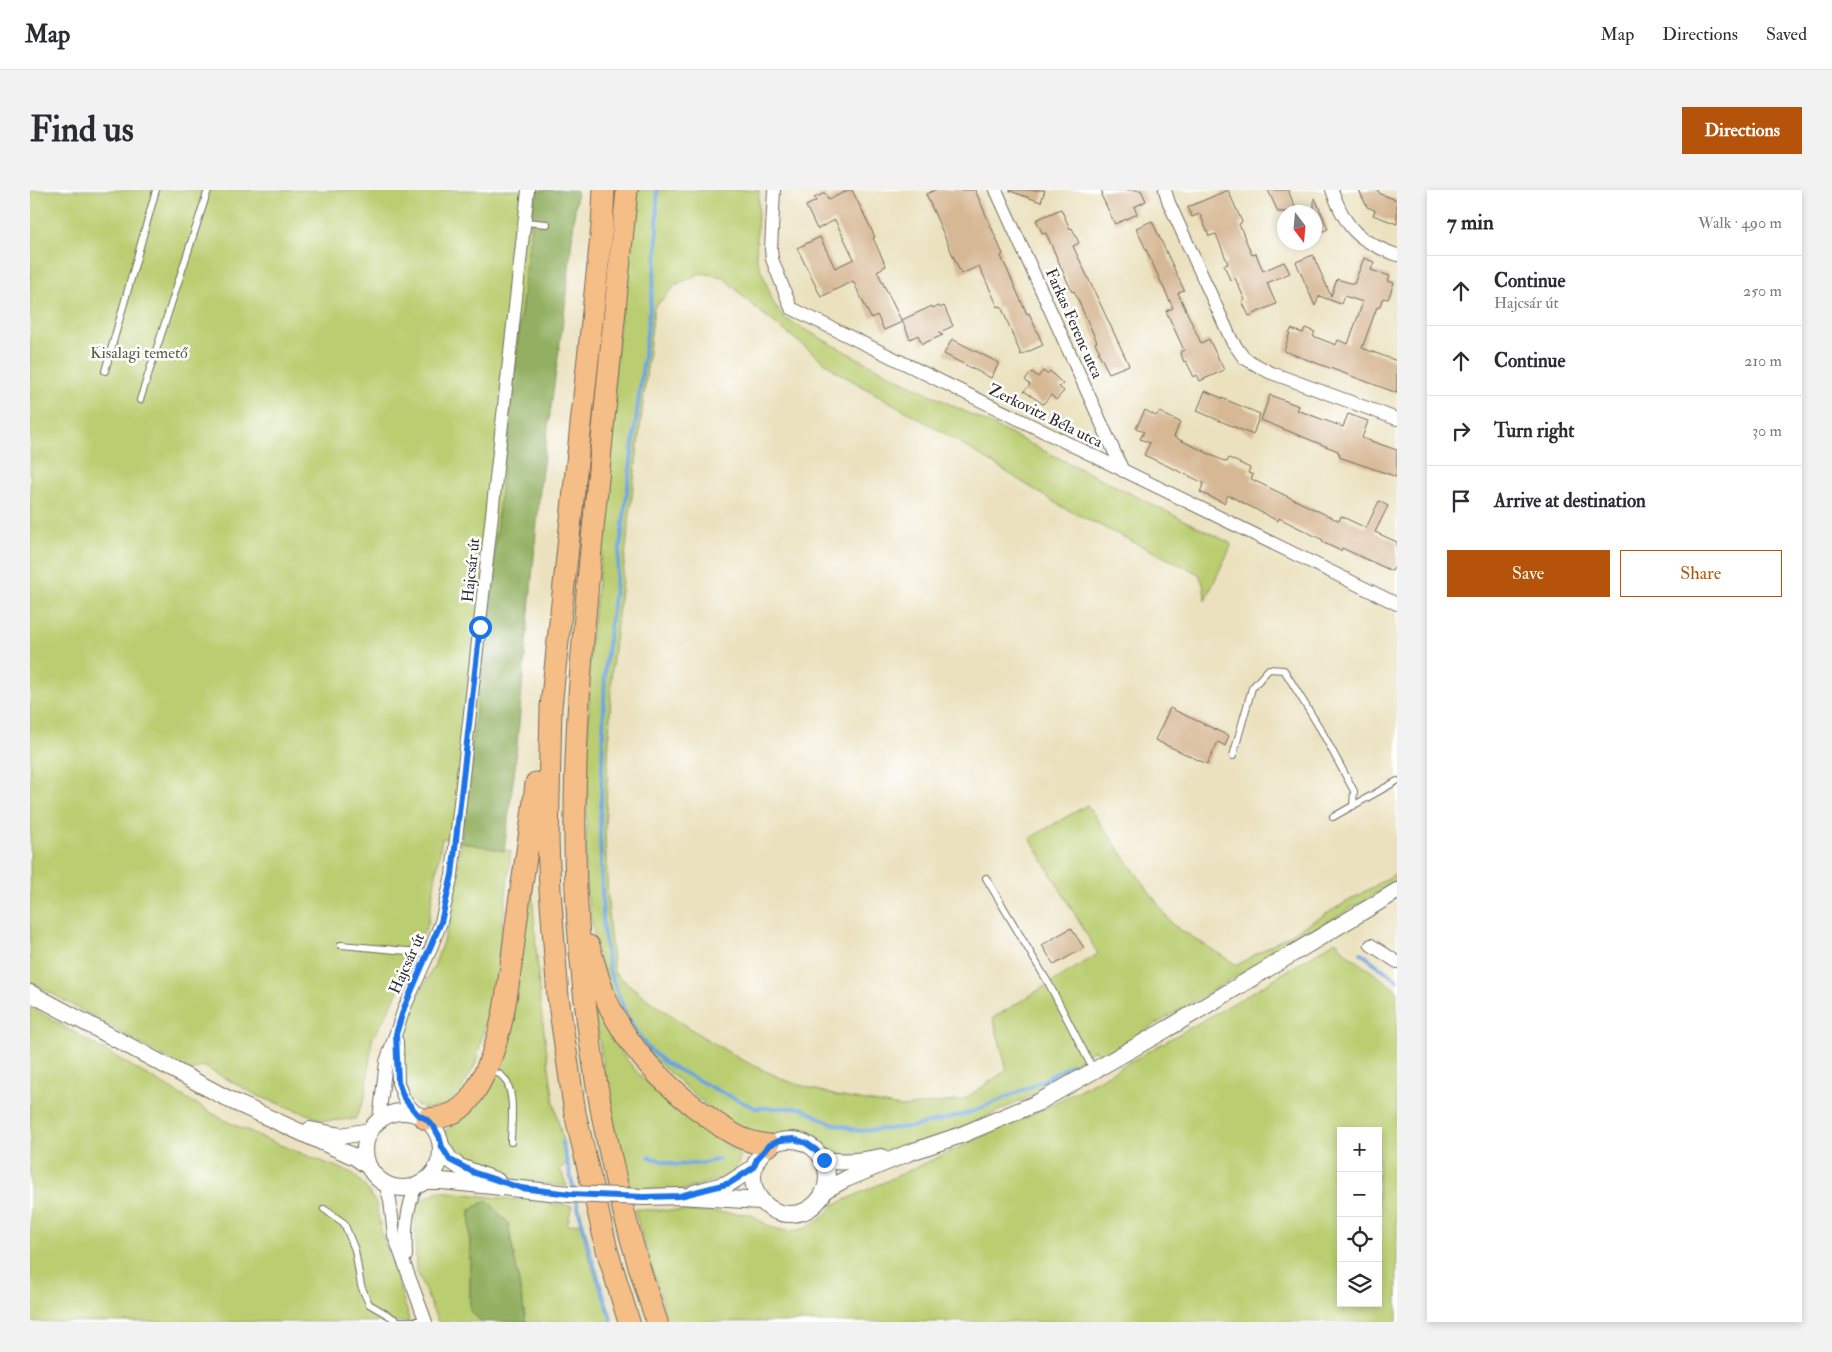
<!DOCTYPE html>
<meta charset="utf-8">
<style>
body{margin:0;font-family:"IM FELL Double Pica",serif;background:#f2f2f3;color:#2b2b33}
.controls{position:absolute;right:15px;bottom:15px;display:grid;overflow:hidden;border-radius:0px;box-shadow:0 2px 8px #0003}
.controls button{width:45px;height:45px;display:grid;place-items:center;padding:0;border:0;border-bottom:1px solid #e1e1e2;background:#fff;color:#2b2b33;font:25px sans-serif}
.compass{position:absolute;left:1247px;top:15px;width:45px;height:45px;border-radius:50%;background:#fff;box-shadow:0 2px 8px #0003;rotate:164deg}
.stop{position:absolute;width:15px;height:15px;margin:-11px;border:4px solid #1a73e8;border-radius:50%;background:#fff}
.stop.end{background:#1a73e8;border-color:#fff;box-shadow:0 1px 5px #0008}
.list{margin:0;padding:0;list-style:none}
h2{display:flex;justify-content:space-between;align-items:center;height:65px;margin:0;padding:0 20px;font-size:21px}
h2 small{font-size:16px;font-weight:400;color:#7c7c81}
.list li{display:grid;grid-template-columns:32px 1fr auto;gap:15px;align-items:center;box-sizing:border-box;height:70px;padding:0 20px;border-top:1px solid #e1e1e2}
.list b{display:block;font-size:19px;white-space:nowrap}
.list p{margin:0;font-size:16px;white-space:nowrap;color:#7c7c81}
.list em{font-size:16px;font-style:normal;color:#7c7c81}
.actions{display:flex;gap:10px;padding:15px 20px}
.actions a{flex:1;padding:11px 0;border:1px solid #b45309;border-radius:0px;text-align:center;font-size:18px;color:#b45309}
.actions .main{background:#b45309;color:#fff}
.icon{flex:none;width:28px;height:28px;fill:none;stroke:currentColor;stroke-width:2;stroke-linecap:round;stroke-linejoin:round}
.map{position:relative;flex:none;width:1367px;height:1132px;overflow:hidden;border-radius:0px}
header{display:flex;align-items:center;gap:30px;box-sizing:border-box;height:70px;padding:0 25px;background:#fff;border-bottom:1px solid #e1e1e2}
header strong{font-size:24px}
nav{display:flex;gap:28px;margin-inline-start:auto;font-size:18px}
.intro{display:flex;align-items:center;justify-content:space-between;box-sizing:border-box;height:120px;padding:0 30px}
h1{margin:0;font-size:35px}
.button{padding:12px 22px;border-radius:0px;background:#b45309;color:#fff;font-size:18px;font-weight:700}
main{display:flex;gap:30px;padding:0 30px}
aside{flex:1;background:#fff;border-radius:0px;box-shadow:0 2px 8px #0003}
.map>svg:first-child{display:block}
.green{fill:#bacd70;stroke:#727c4e;fill-rule:evenodd}
.forest{fill:#93b062;stroke:#5f6e46}
.lines{fill:none;stroke-linecap:round;stroke-linejoin:round}
.stream{stroke:#6da5dc;stroke-width:4}
.building{fill:#d7b894}
.service-casing{stroke:#6e6b5e;stroke-width:8}
.minor-casing{stroke:#6e6b5e;stroke-width:14}
.tertiary-casing{stroke:#6e6b5e;stroke-width:18}
.trunk-casing{stroke:#6e6b5e;stroke-width:23}
.service{stroke:#fff;stroke-width:6}
.minor{stroke:#fff;stroke-width:12}
.tertiary{stroke:#fff;stroke-width:16}
.trunk{stroke:#f6be87;stroke-width:21}
.tertiary-bridge-casing{stroke:#6e6b5e;stroke-width:18;stroke-linecap:butt}
.tertiary-bridge{stroke:#fff;stroke-width:16}
.route{stroke:#1a73e8;stroke-width:6}
.labels{text-anchor:middle;stroke-width:5;stroke-linejoin:round;paint-order:stroke}
.street-label{font-size:16px;fill:#2b2b2b;stroke:#fff}
.park-label{font-size:16px;fill:#565c40;stroke:#fff}
</style>
<header>
<strong>Map</strong>
<nav><a>Map</a><a>Directions</a><a>Saved</a></nav>
</header>
<div class="intro"><h1>Find us</h1><a class="button">Directions</a></div>
<main>
<div class="map">
<svg width="1367" height="1132" viewBox="0 0 1367 1132">
<rect width="100%" height="100%" fill="#fff"/>
<filter id="ink" filterUnits="userSpaceOnUse"><feTurbulence type="fractalNoise" baseFrequency=".02" numOctaves="2"/><feDisplacementMap in="SourceGraphic" scale="10" xChannelSelector="R" yChannelSelector="G"/><feConvolveMatrix kernelMatrix="1 2 1 2 8 2 1 2 1" color-interpolation-filters="sRGB"/></filter>
<filter id="wash" filterUnits="userSpaceOnUse"><feTurbulence type="fractalNoise" baseFrequency=".0096" numOctaves="4" result="noise"/><feDisplacementMap in="SourceGraphic" scale="20" xChannelSelector="R" yChannelSelector="G"/><feGaussianBlur stdDeviation="1.12" result="paint"/><feColorMatrix in="noise" values="0 0 0 0 0 0 0 0 0 0 0 0 0 0 0 0 0 1.4 0 .05"/><feComposite in="paint" operator="in"/></filter>
<g filter="url(#wash)">
<rect width="100%" height="100%" fill="#ebe1be"/>
<g class="green">
<polygon points="2,0 505,0 432,652 481,661 463,814 454,838 446,873 430,902 416,916 396,919 385,914 377,905 373,893 372,850 379,822 404,777 418,737 431,652 412,648 398,733 362,814 342,850 335,908 325,929 295,931 228,906 173,876 160,882 0,791 0,6"/>
<polygon points="603,0 729,0 726,66 743,112 754,128 827,168 1200,353 1201,356 1175,411 1174,397 1169,384 1032,317 916,244 807,182 723,116 693,87 671,83 647,94 624,118 582,477 575,642 579,735 584,783 620,811 673,847 710,869 757,891 807,906 872,917 933,910 977,880 963,828 1068,764 1000,648 1057,615 1143,735 1207,775 1367,683 1367,691 1077,863 1070,865 1064,860 1049,868 1048,876 1039,885 1003,905 926,941 875,957 843,965 804,966 784,949 772,943 746,943 737,946 701,937 599,847 568,766 555,695 560,452 578,314 585,178"/>
<polygon points="501,684 510,813 524,913 538,972 530,979 537,996 490,991 446,981 419,967 413,947 415,941 433,926 446,909"/>
<path d="M1306,751L1316,763L1367,800V1132H638L604,1019L721,1024C751,1049 779,1046 804,1015L1011,920L1068,890L1216,806ZM1311,941H1348V1113H1311Z"/>
<path d="M560,797C567,813 572,832 581,847C612,898 662,933 711,965L704,984L654,1000L599,999L588,964Z"/>
<polygon points="0,817 194,930 240,951 322,983 333,994 346,1013 351,1041 377,1121 379,1132 0,1132"/>
<polygon points="409,1001 542,1016 537,1035 551,1033 558,1064 581,1132 496,1132 478,1033 457,1010 440,1020 440,1120 452,1132 408,1132 386,1079 385,1019 389,1011"/>
</g>
<g class="forest">
<polygon points="505,0 547,0 535,117 511,288 485,577 474,661 431,652"/>
<polygon points="457,1010 478,1033 496,1132 452,1132 440,1121 440,1020"/>
</g>
<g class="lines">
<g class="stream">
<polyline points="627,0 627,62 575,478 570,642 573,734 579,781 596,824 617,857 635,873 685,899 725,918 771,918 798,932 829,941 882,937 939,923 1000,897 1043,874"/>
<polyline points="1331,763 1367,790"/>
<polyline points="532,952 544,1000"/>
<polyline points="619,967 646,975 674,973 689,969"/>
<polyline points="546,1009 560,1063 582,1132"/>
</g>
</g>
<g id="blocks">
<g class="building">
<polygon points="819,0 822,0 845,47 843,48 856,76 847,81 872,132 854,140 847,125 841,128 823,91 791,107 767,58 790,47 805,78 824,69 805,30 787,39 776,16 786,11 784,8 795,3 798,10"/>
<polygon points="905,0 945,0 973,64 971,66 997,124 999,123 1013,155 991,165 971,116 968,117 949,76 931,84 896,4"/>
<polygon points="980,0 1015,0 1011,12 980,1"/>
<polygon points="1071,0 1111,0 1116,11 1104,17 1107,24 1085,34 1071,5 1073,4"/>
<polygon points="1198,0 1212,32 1209,34 1222,65 1226,64 1233,81 1254,72 1260,83 1237,93 1246,114 1219,126 1212,111 1215,110 1205,88 1200,90 1194,75 1198,74 1186,44 1179,46 1170,24 1162,27 1158,17"/>
<polygon points="1238,0 1258,0 1267,22 1248,22"/>
<polygon points="1329,0 1348,0 1350,4 1367,10 1367,34 1343,25 1345,20 1337,17"/>
<polygon points="1285,8 1298,39 1284,45 1284,8"/>
<polygon points="1031,19 1040,39 1042,38 1049,53 1043,56 1099,175 1079,183 1068,162 1070,162 1065,153 1067,152 1044,101 1042,102 1016,43 1013,44 1006,30"/>
<polygon points="1122,31 1154,100 1148,103 1171,153 1179,149 1194,180 1170,191 1167,185 1164,187 1156,171 1154,172 1150,162 1154,160 1136,121 1143,118 1106,38"/>
<polygon points="1283,65 1301,106 1307,89 1324,94 1334,68 1344,72 1341,80 1360,86 1358,91 1364,93 1358,109 1353,108 1349,118 1347,117 1332,158 1367,171 1367,203 1254,161 1261,139 1273,143 1275,138 1285,142 1283,146 1306,155 1308,150 1318,154 1333,112 1314,106 1311,114 1289,106 1285,116 1266,72"/>
<polygon points="902,116 903,118 909,116 910,118 914,116 923,136 908,143 913,145 892,154 888,145 880,149 872,130"/>
<polygon points="922,149 969,173 961,188 914,164"/>
<polygon points="1013,181 1017,184 1020,181 1033,194 1029,197 1034,201 1026,210 1021,205 1013,214 994,201 1000,195 995,190 1002,182 1008,187"/>
<polygon points="1175,201 1230,224 1223,245 1167,221"/>
<polygon points="1240,205 1269,216 1267,220 1313,237 1318,224 1338,231 1332,248 1367,260 1367,287 1309,267 1310,264 1308,263 1308,261 1231,230"/>
<polygon points="1115,220 1126,226 1129,222 1150,232 1144,247 1192,270 1197,272 1199,268 1220,278 1218,283 1223,285 1221,289 1309,331 1311,326 1336,338 1349,311 1358,316 1345,342 1367,352 1367,373 1362,381 1312,358 1311,361 1292,352 1293,350 1249,328 1248,331 1198,305 1194,313 1170,302 1174,293 1114,265 1120,253 1110,249 1114,242 1106,238"/>
<polygon points="1140,518 1199,546 1195,556 1188,552 1177,574 1125,550"/>
<polygon points="1041,738 1054,758 1024,775 1012,755"/>
</g>
</g>
</g>
<g filter="url(#ink)">
<use href="#blocks" fill-opacity="0" stroke="#6e6b5e" stroke-width="1"/>
<g class="lines">
<defs>
<g id="service">
<polyline points="495,32 517,34"/>
<polyline points="75,181 126,0"/>
<polyline points="110,210 178,0"/>
<polyline points="1203,566 1222,498 1239,479 1254,480 1291,540 1324,601 1323,616"/>
<polyline points="1303,627 1367,591"/>
<polyline points="956,688 1019,794 1064,881"/>
<polyline points="311,755 399,763"/>
<path d="M459,880C463,882 468,883 471,885C487,898 481,934 481,952"/>
<polyline points="294,1019 314,1033 325,1060 331,1096 339,1114 368,1131 396,1131"/>
</g>
<g id="minor">
<polyline points="744,0 741,59 742,69 761,118 1367,414"/>
<polyline points="966,0 1093,281"/>
<polyline points="1135,0 1139,13 1202,151 1214,168 1239,182 1367,229"/>
<path d="M1302,0C1316,39 1328,51 1367,65"/>
<polyline points="1341,755 1367,772"/>
<polyline points="367,851 368,893 374,909 387,924"/>
<polyline points="349,929 356,872 374,819 399,763 411,732 422,685 498,0"/>
<polyline points="355,994 360,1010 364,1046 396,1132"/>
<path d="M376,1066C375,1040 376,1020 386,996"/>
</g>
<g id="tertiary">
<polyline points="0,803 202,911 325,967 338,976"/>
<circle cx="373" cy="960" r="38"/>
<polyline points="280,940 311,946 340,941"/>
<circle cx="760" cy="987" r="37"/>
<polyline points="412,957 420,970 430,977 467,991"/>
<path d="M794,970C813,973 832,971 851,967"/>
<polyline points="395,991 412,991 540,1004"/>
<polyline points="795,1000 816,989 878,963 931,945 1007,913 1137,839 1367,701"/>
<polyline points="664,1003 700,993 723,978"/>
<polyline points="614,1007 650,1006 731,1011"/>
</g>
<g id="trunk">
<polyline points="574,0 572,37 521,517 518,651 520,700 528,807 545,923 577,1060 599,1132"/>
<path d="M597,0C587,103 576,206 566,309C553,438 541,568 546,699C553,846 579,993 627,1132"/>
<path d="M559,756C564,772 568,788 574,804C593,851 625,887 666,918C680,928 700,945 717,950C724,953 732,954 739,955"/>
<path d="M396,929C413,928 428,924 439,910C477,859 480,774 489,713C495,673 502,633 506,593"/>
</g>
</defs>
<use href="#service" class="service-casing"/>
<use href="#minor" class="minor-casing"/>
<use href="#tertiary" class="tertiary-casing"/>
<use href="#trunk" class="trunk-casing"/>
<use href="#service" class="service"/>
<use href="#minor" class="minor"/>
<use href="#tertiary" class="tertiary"/>
<use href="#trunk" class="trunk"/>
<defs>
<polyline id="tertiary-bridge" points="540,1004 614,1007"/>
</defs>
<use href="#tertiary-bridge" class="tertiary-bridge-casing"/>
<use href="#tertiary-bridge" class="tertiary-bridge"/>
</g>
</g>
<g class="lines" filter="url(#ink)">
<polyline class="route" points="450,437 422,685 411,732 374,818 366,844 368,892 374,908 387,924 396,929 404,937 409,946 412,957 420,970 445,983 491,998 540,1004 614,1007 650,1006 700,993 723,978 727,969 739,955 751,950 764,949 776,953 786,960 794,970"/>
</g>
<g class="labels">
<g class="street-label">
<text transform="translate(1045 133) rotate(66)" y="6">Farkas Ferenc utca</text>
<text transform="translate(1016 225) rotate(26)" y="6">Zerkovitz Béla utca</text>
<text transform="translate(440 380) rotate(-84)" y="6">Hajcsár út</text>
<text transform="translate(376 773) rotate(-66)" y="6">Hajcsár út</text>
</g>
<g class="park-label">
<text x="109" y="168">Kisalagi temető</text>
</g>
</g>
</svg>
<div class="controls">
<button>+</button>
<button>−</button>
<button><svg class="icon" aria-label="locate" viewBox="0 0 24 24"><circle cx="12" cy="12" r="6"/><path d="M12 2v4M12 18v4M2 12h4M18 12h4"/></svg></button>
<button><svg class="icon" aria-label="layers" viewBox="0 0 24 24"><path d="M12 4l9 5-9 5-9-5zM3 14l9 5 9-5"/></svg></button>
</div>
<svg class="compass" viewBox="-18 -18 36 36"><path d="M0-13l5 13h-10z" fill="#e53935"/><path d="M0 13l5-13h-10z" fill="#7c7c81"/></svg>
<div class="stop" style="left:450px;top:437px"></div>
<div class="stop end" style="left:794px;top:970px"></div>
</div>
<aside>
<h2>7 min<small>Walk · 490 m</small></h2>
<ul class="list">
<li><svg class="icon" aria-label="ahead" viewBox="0 0 24 24"><path d="M12 20V5M6 11l6-6 6 6"/></svg><div><b>Continue</b><p>Hajcsár út</p></div><em>250 m</em></li>
<li><svg class="icon" aria-label="ahead" viewBox="0 0 24 24"><path d="M12 20V5M6 11l6-6 6 6"/></svg><div><b>Continue</b></div><em>210 m</em></li>
<li><svg class="icon" aria-label="right" viewBox="0 0 24 24"><path d="M7 20v-9h11M14 6l5 5-5 5"/></svg><div><b>Turn right</b></div><em>30 m</em></li>
<li><svg class="icon" aria-label="arrive" viewBox="0 0 24 24"><path d="M6 21V4h12l-3 4 3 4H6"/></svg><div><b>Arrive at destination</b></div></li>
</ul>
<div class="actions"><a class="main">Save</a><a>Share</a></div>
</aside>
</main>
